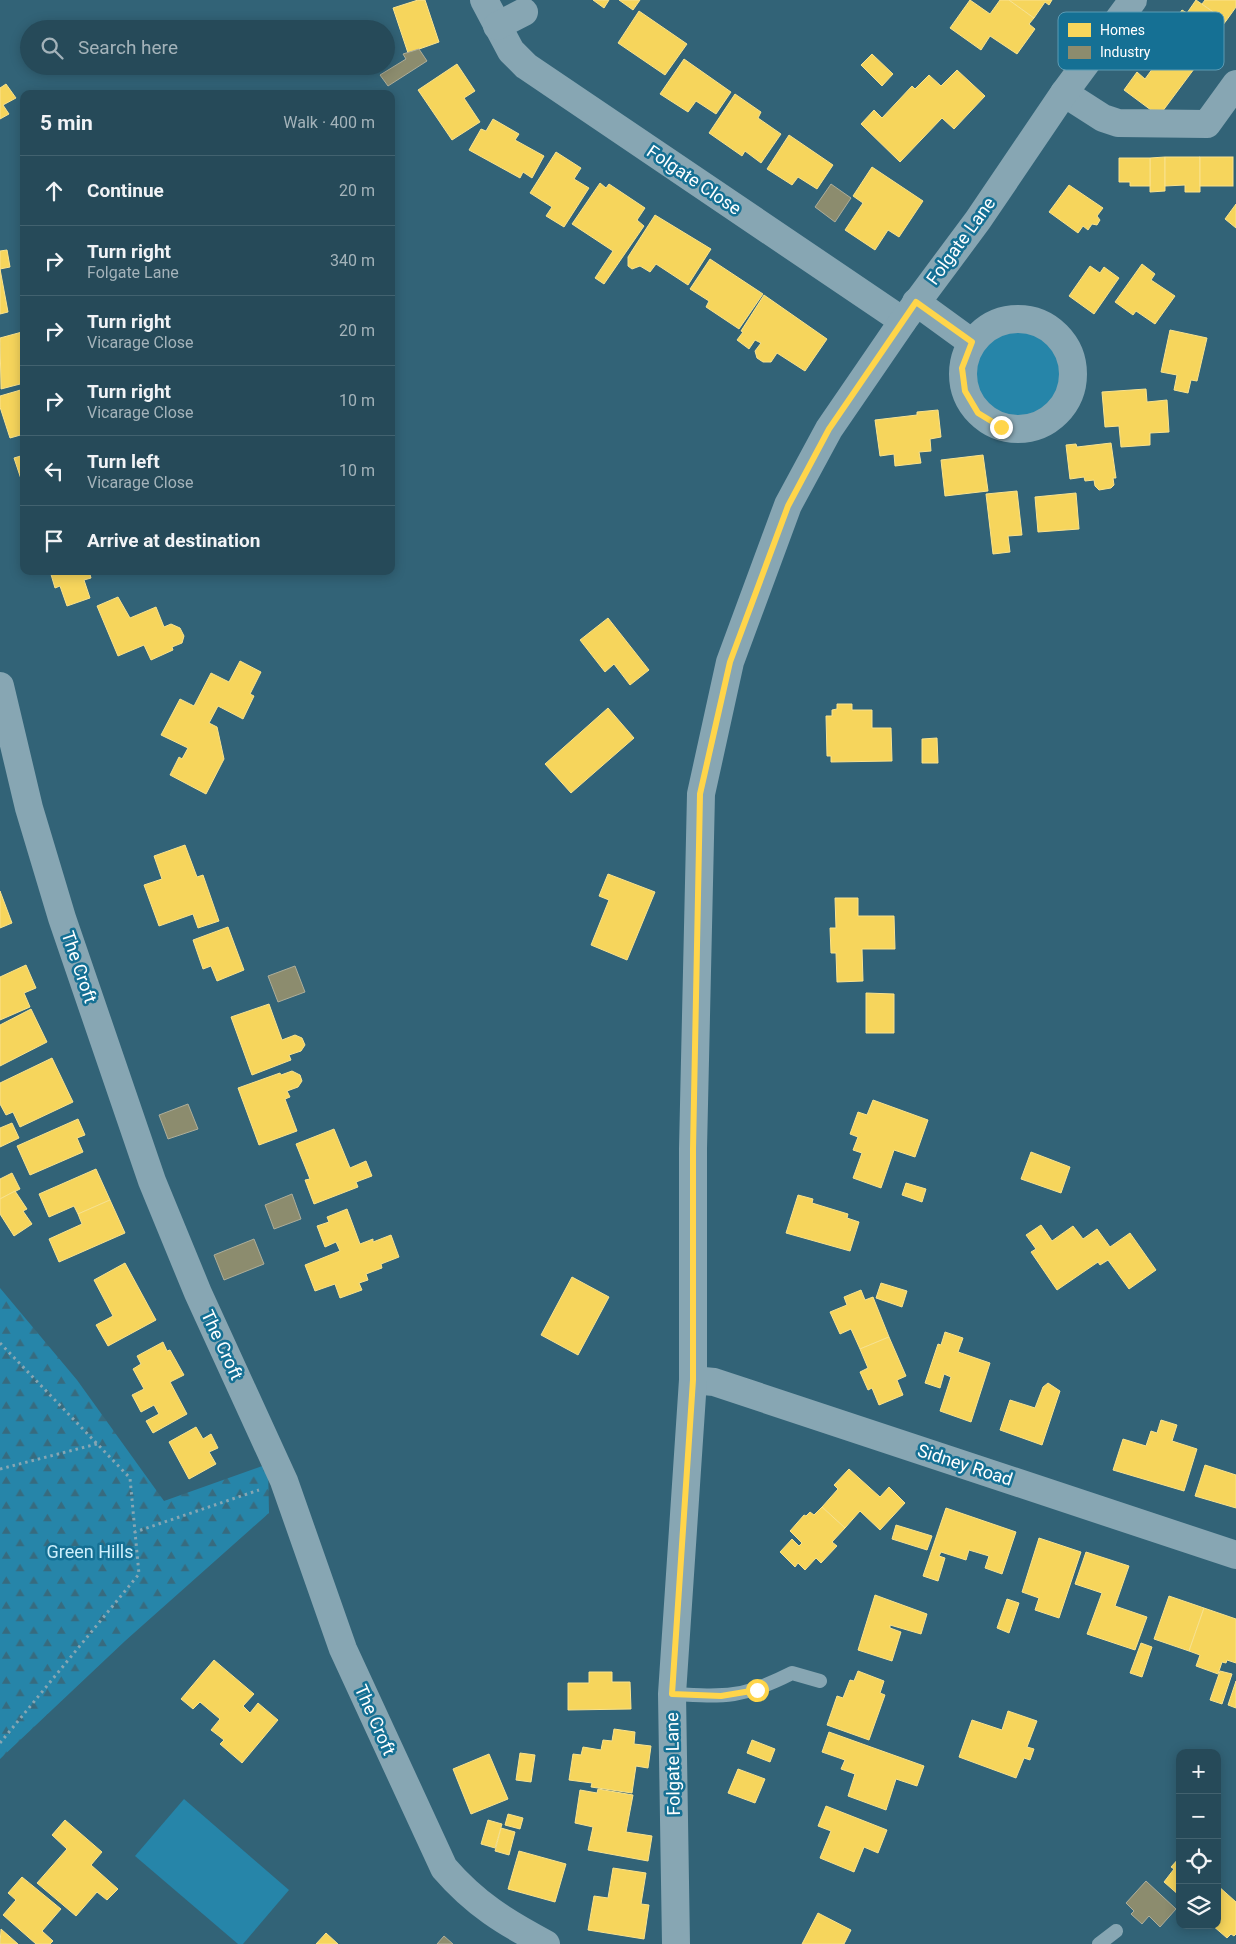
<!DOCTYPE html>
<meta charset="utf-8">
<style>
body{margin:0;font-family:Roboto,sans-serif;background:#2e515f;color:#f1f3f6}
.controls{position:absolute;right:15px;bottom:15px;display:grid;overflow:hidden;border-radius:10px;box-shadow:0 2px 12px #0003}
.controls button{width:45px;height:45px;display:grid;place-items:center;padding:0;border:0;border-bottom:1px solid #42626f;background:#264a59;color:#f1f3f6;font:25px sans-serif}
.stop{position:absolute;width:15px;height:15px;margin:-11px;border:4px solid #ffd54a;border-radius:50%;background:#fff}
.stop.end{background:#ffd54a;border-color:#fff;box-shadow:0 1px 5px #0008}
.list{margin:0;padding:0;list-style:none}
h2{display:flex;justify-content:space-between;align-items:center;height:65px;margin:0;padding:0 20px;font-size:21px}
h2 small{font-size:16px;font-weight:400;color:#a4b3ba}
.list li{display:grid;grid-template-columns:32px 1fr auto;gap:15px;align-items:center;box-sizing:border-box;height:70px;padding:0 20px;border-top:1px solid #42626f}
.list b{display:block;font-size:19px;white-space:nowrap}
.list p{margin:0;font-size:16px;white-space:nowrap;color:#a4b3ba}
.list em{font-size:16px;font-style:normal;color:#a4b3ba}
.icon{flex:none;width:28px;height:28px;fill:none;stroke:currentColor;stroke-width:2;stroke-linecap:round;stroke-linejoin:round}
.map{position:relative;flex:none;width:1236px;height:1944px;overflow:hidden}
.search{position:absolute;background:#264a59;box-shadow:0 2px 12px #0003;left:20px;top:20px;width:375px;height:55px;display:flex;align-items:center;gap:12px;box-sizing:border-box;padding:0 18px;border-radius:28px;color:#a4b3ba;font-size:19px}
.panel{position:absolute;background:#264a59;box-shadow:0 2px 12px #0003;left:20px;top:90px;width:375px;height:485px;border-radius:10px}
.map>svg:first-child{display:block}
.grass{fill:#2685a9}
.forest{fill:url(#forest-firs)}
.homes{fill:#f6d55c;stroke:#f9e28d}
.industry{fill:#8c8c6e;stroke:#aeae9a}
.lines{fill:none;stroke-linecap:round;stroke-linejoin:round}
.path{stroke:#87a6b3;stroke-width:3;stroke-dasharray:2.5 4;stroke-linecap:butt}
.service{stroke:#87a6b3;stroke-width:14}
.minor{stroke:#87a6b3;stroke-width:28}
.route{stroke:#ffd54a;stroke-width:6}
.labels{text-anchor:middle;stroke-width:5;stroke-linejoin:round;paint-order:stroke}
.street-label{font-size:18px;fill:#fff;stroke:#157094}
.park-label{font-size:18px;fill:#cceffc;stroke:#157094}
.key{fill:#157094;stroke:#5b9bb4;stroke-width:1}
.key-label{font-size:14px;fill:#fff}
</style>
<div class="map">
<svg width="1236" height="1944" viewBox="0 0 1236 1944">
<defs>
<pattern id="forest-firs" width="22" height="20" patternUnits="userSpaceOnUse" patternTransform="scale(1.25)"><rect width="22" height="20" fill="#2685a9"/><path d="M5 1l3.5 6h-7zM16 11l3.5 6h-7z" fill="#376b7f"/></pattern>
</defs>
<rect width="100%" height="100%" fill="#326377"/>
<g class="grass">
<circle cx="1018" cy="373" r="45"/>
<polygon points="184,1799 289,1890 243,1944 238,1944 135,1856"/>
</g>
<polygon class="forest" points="0,1288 77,1380 164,1501 268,1464 269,1513 125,1641 0,1759"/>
<g class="homes">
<polygon points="418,0 425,0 439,42 408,53 393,8"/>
<polygon points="593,0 609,0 604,8"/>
<polygon points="619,0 640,0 633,10"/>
<polygon points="970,0 990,14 1000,0 1009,0 1034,18 1029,24 1035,29 1017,54 990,36 981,50 950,28"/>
<polygon points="1009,0 1052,0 1049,5 1045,2 1034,18"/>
<polygon points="1196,0 1226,21 1215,35 1206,29 1186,57 1197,65 1159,116 1124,90 1137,72 1145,79 1169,46 1161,40 1182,10 1187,13"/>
<polygon points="1205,0 1236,0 1236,7 1226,21 1202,4"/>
<polygon points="639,11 687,44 665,75 618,43"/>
<polygon points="872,54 893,74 882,86 861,65"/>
<polygon points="684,59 731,92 716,114 696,101 688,112 660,94"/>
<polygon points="457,64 475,91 464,98 480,122 452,140 418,90"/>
<polygon points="957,70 985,96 954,129 942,118 900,162 861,124 874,110 882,118 912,86 915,89 929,75 941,86"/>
<polygon points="6,84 16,98 3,105 9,114 0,119 0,88"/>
<polygon points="735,94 761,112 758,118 781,134 761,163 745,151 742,156 709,133"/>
<polygon points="493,119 519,134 515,140 544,156 532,178 523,172 520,178 469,150 481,129 486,131"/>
<polygon points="789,135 833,165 817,189 798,177 792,185 767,169"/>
<polygon points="556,152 581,168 574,179 589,188 564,227 546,216 552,207 530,193"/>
<polygon points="1165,157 1165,191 1150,192 1150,158"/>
<polygon points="1165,157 1200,157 1200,192 1185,192 1185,185 1165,186"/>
<rect x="1200" y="157" width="33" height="29"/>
<polygon points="1119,158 1150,158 1150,186 1130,186 1130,182 1119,182"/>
<polygon points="872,167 923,201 899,237 888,230 875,250 845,230 863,203 853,196"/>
<polygon points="600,183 606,188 609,184 645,208 637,220 644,226 604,284 595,278 613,251 572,224"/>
<polygon points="1069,185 1103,208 1097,216 1100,220 1097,225 1092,224 1088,230 1083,226 1078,233 1049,212"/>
<polygon points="1236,204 1236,228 1225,219"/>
<polygon points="655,215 711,249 688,285 656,264 650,272 640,266 632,269 628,266 628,257"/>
<polygon points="7,250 10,267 0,269 8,312 0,314 0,251"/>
<polygon points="710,259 763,294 739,329 706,307 709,301 690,289"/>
<polygon points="1142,264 1155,274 1151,280 1175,296 1155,324 1136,311 1133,315 1115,302"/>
<polygon points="1090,266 1100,273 1104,267 1119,278 1094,314 1069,296"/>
<polygon points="764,295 827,339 805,371 777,353 771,362 763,362 757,358 755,351 761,343 755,340 749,349 737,340 743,332 741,331"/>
<polygon points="1170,330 1207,338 1197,381 1191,380 1188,393 1174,390 1177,375 1161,372"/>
<polygon points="22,332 24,383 1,389 0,338"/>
<polygon points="24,389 24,434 10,438 0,407 0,396"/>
<polygon points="1146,389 1147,402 1167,400 1169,432 1150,433 1150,445 1121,447 1119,426 1105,427 1102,392"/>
<polygon points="938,410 941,437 930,439 931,451 919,452 921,463 895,466 894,454 880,456 875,420 917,415 917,412"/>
<polygon points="1111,443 1116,478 1113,478 1114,485 1111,488 1099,490 1095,486 1094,480 1085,481 1084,477 1070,479 1066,445 1076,444 1077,447"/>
<polygon points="24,455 24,488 14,458"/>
<polygon points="983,455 988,491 945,496 941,460"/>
<polygon points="1017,491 1022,535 1008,536 1010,552 993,554 986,494"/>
<polygon points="1076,493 1079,529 1038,532 1035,497"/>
<polygon points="50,571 89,571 91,578 84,580 90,598 67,606 60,586 55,588"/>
<polygon points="118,597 130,618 156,607 164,627 171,624 180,628 184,636 182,643 172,647 173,650 151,660 144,645 118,656 97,606"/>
<polygon points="608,618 649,670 630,685 614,664 605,672 580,640"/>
<polygon points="240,661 261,672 250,694 254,696 243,719 218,706 209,723 217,727 224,759 206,794 170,775 179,757 182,759 188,748 161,735 180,699 194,706 211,673 229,682"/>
<polygon points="837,704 852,704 852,710 872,710 872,728 891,728 892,761 831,762 831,756 827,756 826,716 832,716 832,710 837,709"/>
<polygon points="608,708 634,738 571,793 545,764"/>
<polygon points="937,738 938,763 922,763 922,739"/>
<polygon points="185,845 197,877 203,875 219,921 198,928 193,914 159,926 144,885 162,879 154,856"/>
<polygon points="608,874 655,892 627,960 591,945 609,900 599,896"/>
<polygon points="0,891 12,923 0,928"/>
<polygon points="835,898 858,898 858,916 894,916 895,949 862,949 863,981 837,982 836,953 831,953 830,928 836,928"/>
<polygon points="228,927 244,970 217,981 211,966 203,969 193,940"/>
<polygon points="26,965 36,988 24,993 30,1007 0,1020 0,977"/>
<polygon points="866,993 894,994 894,1033 866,1033"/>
<polygon points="269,1004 282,1040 295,1035 302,1038 305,1045 301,1051 289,1055 291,1060 252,1075 231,1017"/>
<polygon points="31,1009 47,1042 0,1066 0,1025"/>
<polygon points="52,1058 73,1102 20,1127 13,1112 6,1115 0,1104 0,1083"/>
<polygon points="292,1071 300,1075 302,1081 298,1087 287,1091 290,1097 285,1099 297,1131 259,1145 238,1088 280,1073 281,1075"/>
<polygon points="873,1100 928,1120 915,1157 894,1150 881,1188 853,1178 862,1153 853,1150 858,1137 850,1134 858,1112 867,1115"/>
<polygon points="78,1119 85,1135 77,1138 83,1152 30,1175 17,1146"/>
<polygon points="12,1123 19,1138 0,1147 0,1128"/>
<polygon points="334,1129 350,1168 366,1161 372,1176 356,1182 358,1187 314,1204 305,1180 310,1179 296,1144"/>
<polygon points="1031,1152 1070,1167 1061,1193 1021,1179"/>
<polygon points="96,1169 110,1200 78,1214 74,1206 49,1217 39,1194"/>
<polygon points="12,1173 20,1189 0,1199 0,1179"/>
<polygon points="906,1183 926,1189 922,1202 902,1195"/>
<polygon points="15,1191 27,1209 23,1211 32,1224 14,1236 0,1214 0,1199"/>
<polygon points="798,1195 813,1199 812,1203 848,1214 847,1218 859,1222 850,1251 786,1233"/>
<polygon points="110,1200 125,1233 59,1262 49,1239 82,1224 78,1214"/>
<polygon points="347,1209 360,1244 373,1239 373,1242 391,1235 399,1257 381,1264 382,1268 366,1274 368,1280 359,1283 362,1290 340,1298 335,1284 315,1291 305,1265 340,1251 336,1242 325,1247 317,1226 329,1222 327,1217"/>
<polygon points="1041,1225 1052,1241 1073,1226 1083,1239 1097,1229 1110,1247 1130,1233 1156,1270 1129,1289 1108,1260 1100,1265 1098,1262 1057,1290 1031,1252 1036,1249 1026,1235"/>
<polygon points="125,1263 156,1320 108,1346 96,1325 113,1316 94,1280"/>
<polygon points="572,1277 609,1297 578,1355 541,1335"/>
<polygon points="881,1283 907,1291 902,1307 876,1298"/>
<polygon points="861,1290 865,1300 873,1297 889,1337 860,1349 851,1329 840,1334 830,1312 847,1305 844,1297"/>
<polygon points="945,1332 963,1338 958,1352 990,1363 971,1422 940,1411 951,1377 944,1374 940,1388 925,1383 938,1344 941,1345"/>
<polygon points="889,1337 906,1376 897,1380 903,1395 879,1405 872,1388 868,1390 860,1372 868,1368 860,1349"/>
<polygon points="163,1342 167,1351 170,1350 184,1375 170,1382 187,1414 153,1433 146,1421 159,1414 154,1405 141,1412 132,1395 144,1389 133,1369 141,1364 137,1356"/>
<polygon points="1048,1383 1060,1391 1042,1445 1000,1430 1010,1400 1035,1408 1043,1387"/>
<polygon points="1161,1420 1177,1425 1172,1441 1197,1449 1184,1491 1113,1470 1123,1439 1146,1446 1151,1431 1157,1433"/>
<polygon points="196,1427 203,1439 211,1434 218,1448 209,1452 216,1464 189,1479 169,1442"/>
<polygon points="1205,1465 1236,1475 1236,1508 1195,1496"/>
<polygon points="849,1469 880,1497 889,1487 905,1503 880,1530 860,1511 845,1528 822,1507 838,1489 834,1485"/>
<polygon points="822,1507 845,1528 832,1542 837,1546 821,1563 816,1558 805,1570 798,1563 795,1567 780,1552 792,1539 799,1546 802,1543 790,1531 804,1515 806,1516 810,1512 814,1515"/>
<polygon points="946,1508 1016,1532 1002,1574 985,1568 989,1556 969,1550 966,1560 941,1552 939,1556 945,1558 938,1581 923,1576"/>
<polygon points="896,1525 932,1536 927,1550 892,1539"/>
<polygon points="1039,1538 1081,1552 1059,1618 1035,1610 1039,1598 1022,1592"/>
<polygon points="1086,1552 1129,1566 1115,1606 1147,1617 1135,1650 1087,1634 1102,1593 1075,1584"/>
<polygon points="875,1595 927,1614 921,1634 890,1625 890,1628 901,1632 892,1661 858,1650"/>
<polygon points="1169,1596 1204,1608 1189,1651 1154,1639"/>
<polygon points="1007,1599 1019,1603 1009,1633 997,1628"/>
<polygon points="1204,1608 1236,1619 1236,1663 1227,1660 1226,1663 1222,1662 1218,1674 1196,1666 1200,1655 1189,1651"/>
<polygon points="1141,1643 1152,1647 1142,1677 1130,1673"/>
<polygon points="214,1660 254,1694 243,1706 250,1713 258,1703 278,1720 242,1763 220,1744 224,1740 211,1730 220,1719 200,1702 193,1709 181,1699"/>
<polygon points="858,1671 884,1681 880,1693 885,1695 869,1740 827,1725 837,1696 843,1698 850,1680 854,1681"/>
<polygon points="1220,1671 1232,1674 1222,1704 1210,1700"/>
<polygon points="589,1672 612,1672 612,1682 630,1682 631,1709 568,1710 568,1683 589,1683"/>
<polygon points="1236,1681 1236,1708 1228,1705"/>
<polygon points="1008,1711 1037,1721 1027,1747 1034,1749 1030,1760 1024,1758 1016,1778 959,1757 972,1720 1002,1730"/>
<polygon points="614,1729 635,1732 634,1744 651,1746 648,1768 636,1766 632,1793 591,1787 592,1783 569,1780 573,1754 581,1755 583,1747 601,1750 603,1740 612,1741"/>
<polygon points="829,1732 924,1766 917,1786 896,1779 886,1810 848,1796 855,1774 841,1769 845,1760 822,1752"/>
<polygon points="752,1740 775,1749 770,1762 747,1753"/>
<polygon points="520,1753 535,1755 531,1782 516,1780"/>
<polygon points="489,1754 508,1799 471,1814 453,1769"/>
<polygon points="738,1769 765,1779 755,1803 728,1793"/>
<polygon points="598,1789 633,1795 626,1832 652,1836 648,1861 588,1850 593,1827 575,1823 580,1790 597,1793"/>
<polygon points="826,1806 887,1830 878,1853 864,1847 854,1872 820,1858 831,1831 818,1826"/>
<polygon points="508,1814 523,1818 520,1829 505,1825"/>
<polygon points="65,1820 102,1852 91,1865 118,1889 107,1900 97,1892 76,1916 37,1883 67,1849 52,1835"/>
<polygon points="488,1820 502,1824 495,1848 481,1844"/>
<polygon points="501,1828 515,1832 509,1855 495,1851"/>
<polygon points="519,1851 566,1864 555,1902 508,1889"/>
<polygon points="1180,1857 1180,1896 1164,1882 1174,1869 1171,1867"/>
<polygon points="613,1868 646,1873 641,1904 649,1905 644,1939 588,1930 594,1896 608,1898"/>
<polygon points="22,1877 61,1909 42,1931 53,1941 50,1944 36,1944 3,1915 16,1900 8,1893"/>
<polygon points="1217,1885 1236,1902 1236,1934 1234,1936 1231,1934 1227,1938 1212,1925 1217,1925"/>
<polygon points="818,1913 851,1930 844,1944 802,1944"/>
<polygon points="1,1929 18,1944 0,1944"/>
<polygon points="326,1933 338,1944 316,1944"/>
</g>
<g class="industry">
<polygon points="419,49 427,61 388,86 380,75 406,59 403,54"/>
<polygon points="831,184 851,198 835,222 815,207"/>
<polygon points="295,966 305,992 278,1002 268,976"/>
<polygon points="188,1104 198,1129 168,1139 159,1115"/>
<polygon points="292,1194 301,1219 274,1229 265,1205"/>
<polygon points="254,1239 264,1264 224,1280 214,1255"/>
<polygon points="1146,1881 1176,1909 1160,1927 1149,1916 1142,1924 1131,1914 1134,1911 1126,1903"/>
<polygon points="444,1936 453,1944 437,1944"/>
</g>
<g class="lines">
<g class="path">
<polyline points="0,1343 130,1478 135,1532 259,1490"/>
<polyline points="0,1469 97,1444"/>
<polyline points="0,1743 139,1574 135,1532"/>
</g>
<g class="service">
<path d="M672,1694C726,1697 743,1698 792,1673L820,1681"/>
<polyline points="1099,1944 1116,1931"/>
</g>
<g class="minor">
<polyline points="484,0 511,51 526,66 903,321"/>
<polyline points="497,26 524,12"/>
<polyline points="1064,93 1103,118 1118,123 1207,124 1236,84"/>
<polyline points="916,302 971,342"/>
<circle cx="1018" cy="374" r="55"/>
<path d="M0,686L29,808L62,918L152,1181L198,1293L284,1481L343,1649L444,1868C475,1904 505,1922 546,1944"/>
<polyline points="693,1380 714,1382 1236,1555"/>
<polyline points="676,1944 672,1694 693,1380 693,1149 701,794 730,662 788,505 829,429 903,321 978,220 1064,93 1133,0"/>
</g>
</g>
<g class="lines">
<polyline class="route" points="757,1690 721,1696 672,1694 693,1380 693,1149 700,794 730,662 788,506 829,429 916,302 972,342 962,368 965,391 978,413 1001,427"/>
</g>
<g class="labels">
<g class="street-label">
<text transform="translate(694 180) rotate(34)" y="6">Folgate Close</text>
<text transform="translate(961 241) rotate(-54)" y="6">Folgate Lane</text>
<text transform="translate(79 967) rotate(71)" y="6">The Croft</text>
<text transform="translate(222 1345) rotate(65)" y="6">The Croft</text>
<text transform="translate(965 1465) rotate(18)" y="6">Sidney Road</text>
<text transform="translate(375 1720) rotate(66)" y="6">The Croft</text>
<text transform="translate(673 1764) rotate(-91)" y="6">Folgate Lane</text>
</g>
<g class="park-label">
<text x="90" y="1558">Green Hills</text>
</g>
</g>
<rect x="1058" y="12" width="166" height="58" rx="8" class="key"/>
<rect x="1068" y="23" width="23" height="14" fill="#f6d55c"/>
<rect x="1068" y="46" width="23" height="13" fill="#8c8c6e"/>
<g class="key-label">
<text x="1100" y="35">Homes</text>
<text x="1100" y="57">Industry</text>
</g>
</svg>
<div class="controls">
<button>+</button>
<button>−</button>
<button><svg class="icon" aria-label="locate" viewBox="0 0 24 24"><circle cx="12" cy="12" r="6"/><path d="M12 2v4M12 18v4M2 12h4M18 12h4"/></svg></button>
<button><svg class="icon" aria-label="layers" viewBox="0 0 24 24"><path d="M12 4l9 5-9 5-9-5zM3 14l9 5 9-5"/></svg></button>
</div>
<div class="stop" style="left:757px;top:1690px"></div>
<div class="stop end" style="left:1001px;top:427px"></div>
<div class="search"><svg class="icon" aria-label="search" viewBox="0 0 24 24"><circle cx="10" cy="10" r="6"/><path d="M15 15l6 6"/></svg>Search here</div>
<section class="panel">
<h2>5 min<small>Walk · 400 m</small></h2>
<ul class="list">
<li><svg class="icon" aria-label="ahead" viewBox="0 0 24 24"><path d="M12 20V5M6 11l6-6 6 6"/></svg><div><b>Continue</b></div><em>20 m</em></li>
<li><svg class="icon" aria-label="right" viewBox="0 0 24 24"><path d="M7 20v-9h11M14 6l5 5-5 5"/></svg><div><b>Turn right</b><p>Folgate Lane</p></div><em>340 m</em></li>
<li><svg class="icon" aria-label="right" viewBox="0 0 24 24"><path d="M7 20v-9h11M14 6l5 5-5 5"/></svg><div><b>Turn right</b><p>Vicarage Close</p></div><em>20 m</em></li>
<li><svg class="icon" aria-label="right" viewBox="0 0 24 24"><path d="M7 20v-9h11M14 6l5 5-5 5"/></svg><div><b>Turn right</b><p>Vicarage Close</p></div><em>10 m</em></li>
<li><svg class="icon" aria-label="left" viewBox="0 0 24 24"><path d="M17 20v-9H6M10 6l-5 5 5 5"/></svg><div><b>Turn left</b><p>Vicarage Close</p></div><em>10 m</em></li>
<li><svg class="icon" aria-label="arrive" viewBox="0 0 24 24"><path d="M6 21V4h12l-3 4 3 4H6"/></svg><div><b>Arrive at destination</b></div></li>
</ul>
</section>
</div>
